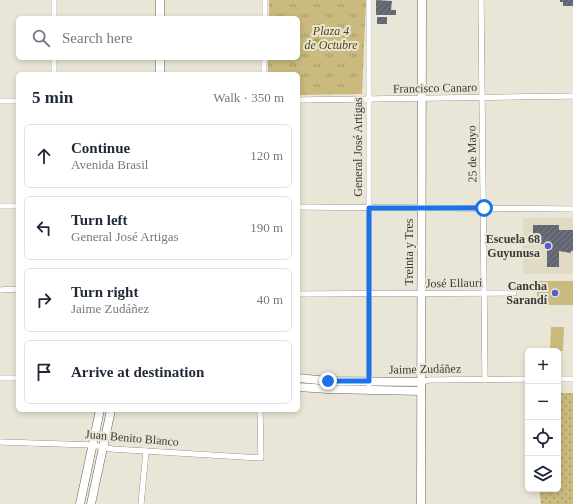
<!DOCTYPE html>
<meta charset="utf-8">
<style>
body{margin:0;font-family:"Times New Roman",serif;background:#f2f2f3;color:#1f2937}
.controls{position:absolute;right:12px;bottom:12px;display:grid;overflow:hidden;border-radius:6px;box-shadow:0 2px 6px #0003}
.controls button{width:36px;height:36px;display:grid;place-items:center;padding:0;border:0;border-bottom:1px solid #e0e1e3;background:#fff;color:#1f2937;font:20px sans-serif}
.stop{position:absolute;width:12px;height:12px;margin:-9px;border:3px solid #1a73e8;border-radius:50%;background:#fff}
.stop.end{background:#1a73e8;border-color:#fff;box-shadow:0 1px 4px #0008}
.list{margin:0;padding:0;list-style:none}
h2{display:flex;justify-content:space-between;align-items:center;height:52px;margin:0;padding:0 16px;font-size:17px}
h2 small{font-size:13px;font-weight:400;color:#747a83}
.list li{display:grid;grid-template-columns:26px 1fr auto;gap:12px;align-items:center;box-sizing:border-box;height:64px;margin:0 8px 8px;padding:0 8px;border:1px solid #e0e1e3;border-radius:6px}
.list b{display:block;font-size:15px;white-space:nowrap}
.list p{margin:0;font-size:13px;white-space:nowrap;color:#747a83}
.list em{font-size:13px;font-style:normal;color:#747a83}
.icon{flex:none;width:22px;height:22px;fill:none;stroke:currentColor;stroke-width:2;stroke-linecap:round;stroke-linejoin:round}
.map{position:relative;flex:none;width:573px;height:504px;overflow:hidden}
.search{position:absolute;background:#fff;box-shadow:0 2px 6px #0003;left:16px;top:16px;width:284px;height:44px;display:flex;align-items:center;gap:10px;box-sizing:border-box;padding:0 14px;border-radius:6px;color:#747a83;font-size:15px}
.panel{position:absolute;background:#fff;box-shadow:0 2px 6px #0003;left:16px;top:72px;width:284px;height:340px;border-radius:6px}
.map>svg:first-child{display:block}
.built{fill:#e1dbc5}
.grass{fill:url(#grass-dots)}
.park{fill:url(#park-tufts)}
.pitch{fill:#caba7d}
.water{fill:#b39e4c}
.building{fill:url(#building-hatch)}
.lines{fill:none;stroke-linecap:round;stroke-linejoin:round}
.street-casing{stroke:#6a675a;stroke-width:6}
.secondary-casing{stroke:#6a675a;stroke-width:9}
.street{stroke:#fff;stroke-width:5.5}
.secondary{stroke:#fff;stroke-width:8}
.route{stroke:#1a73e8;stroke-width:5}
.poi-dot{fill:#515fd5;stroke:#eae6d7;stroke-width:1.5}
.labels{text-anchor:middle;stroke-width:4;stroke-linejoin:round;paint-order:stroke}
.park-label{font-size:12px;font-style:italic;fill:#554601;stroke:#eae6d7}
.street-label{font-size:12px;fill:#3a3933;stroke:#eae6d7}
.poi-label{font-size:12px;font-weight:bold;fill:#3a3933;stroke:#eae6d7;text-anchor:end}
</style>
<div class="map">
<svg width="573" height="504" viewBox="0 0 573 504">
<defs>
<pattern id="grass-dots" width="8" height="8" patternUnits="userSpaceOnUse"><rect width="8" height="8" fill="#caba7d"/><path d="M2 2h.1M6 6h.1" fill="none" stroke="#a59867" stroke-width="1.8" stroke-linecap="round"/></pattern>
<pattern id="park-tufts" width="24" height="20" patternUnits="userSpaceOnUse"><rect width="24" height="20" fill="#caba7d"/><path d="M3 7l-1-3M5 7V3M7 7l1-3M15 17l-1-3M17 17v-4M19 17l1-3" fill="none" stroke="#a59867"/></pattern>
<pattern id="building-hatch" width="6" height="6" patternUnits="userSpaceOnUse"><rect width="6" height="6" fill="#616571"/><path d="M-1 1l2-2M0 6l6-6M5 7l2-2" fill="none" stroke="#7a7d85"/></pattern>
</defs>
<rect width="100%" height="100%" fill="#eae6d7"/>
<rect class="built" x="523" y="218" width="50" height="56"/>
<polygon class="grass" points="558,393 573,393 573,504 541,504 539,489 558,489"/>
<polygon class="park" points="269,0 366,0 362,94 298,95 298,74 268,74 268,58 298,58 298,18 269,18"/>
<g class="pitch">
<rect x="537" y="281" width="36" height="24"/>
<polygon points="551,327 564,327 563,351 550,351"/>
</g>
<circle class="water" cx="317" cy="43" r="4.5"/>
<g class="building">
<polygon points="376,0 392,1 391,10 396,10 396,15 376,15"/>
<polygon points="560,0 573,0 573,6 563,6 563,2 560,2"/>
<rect x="377" y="17" width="10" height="7"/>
<polygon points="533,225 559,225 559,230 573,230 573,251 571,251 571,253 559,251 559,267 547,267 547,244 528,244 529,237 533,237"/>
</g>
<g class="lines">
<defs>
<g id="street">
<polyline points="54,0 54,18"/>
<polyline points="369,0 369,384"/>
<polyline points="481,0 485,380"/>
<polyline points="265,18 265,0"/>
<polyline points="54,58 54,74"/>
<polyline points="264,74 264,58"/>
<polyline points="298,100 573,96"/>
<polyline points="0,101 18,101"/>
<polyline points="0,206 18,206"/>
<polyline points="298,207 573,209"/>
<polyline points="0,290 18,289"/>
<polyline points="298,294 514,293"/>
<polyline points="0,378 18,378"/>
<polyline points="558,379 573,379"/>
<polyline points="421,382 429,380 528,379"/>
<polyline points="0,442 93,445 112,449 261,458 260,410"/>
<polyline points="141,504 146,451"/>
</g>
<g id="secondary">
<polyline points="160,0 160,18"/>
<polyline points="160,58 160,74"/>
<polyline points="298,378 328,381 421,382"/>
<polyline points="298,387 328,389 421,391"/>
<polyline points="80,504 100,410"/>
<polyline points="91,504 111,410"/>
<polyline points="421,504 422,0"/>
</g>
</defs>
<use href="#street" class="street-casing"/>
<use href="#secondary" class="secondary-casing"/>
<use href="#street" class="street"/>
<use href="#secondary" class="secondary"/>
</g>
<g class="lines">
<polyline class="route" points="328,381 369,381 369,208 484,208"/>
</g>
<g class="poi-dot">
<circle cx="548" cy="246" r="4"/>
<circle cx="555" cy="293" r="4"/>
</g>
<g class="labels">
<g class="park-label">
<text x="331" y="35">Plaza 4<tspan x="331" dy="14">de Octubre</tspan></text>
</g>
<g class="street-label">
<text transform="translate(435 88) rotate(-1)" y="4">Francisco Canaro</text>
<text transform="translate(358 147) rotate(-90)" y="4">General José Artigas</text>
<text transform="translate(472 154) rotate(-91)" y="4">25 de Mayo</text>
<text transform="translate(409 252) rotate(-90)" y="4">Treinta y Tres</text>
<text transform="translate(454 283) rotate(-1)" y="4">José Ellauri</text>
<text transform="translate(425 369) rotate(-1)" y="4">Jaime Zudáñez</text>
<text transform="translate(132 438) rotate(5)" y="4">Juan Benito Blanco</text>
</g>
<g class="poi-label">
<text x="540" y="243">Escuela 68<tspan x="540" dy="14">Guyunusa</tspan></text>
<text x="547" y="290">Cancha<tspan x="547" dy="14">Sarandí</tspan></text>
</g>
</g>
</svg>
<div class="controls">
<button>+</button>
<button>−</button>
<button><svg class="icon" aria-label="locate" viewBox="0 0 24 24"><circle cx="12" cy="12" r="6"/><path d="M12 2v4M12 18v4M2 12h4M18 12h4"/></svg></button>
<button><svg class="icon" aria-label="layers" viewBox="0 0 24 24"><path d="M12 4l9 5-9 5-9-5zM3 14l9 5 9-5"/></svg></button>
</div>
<div class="stop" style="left:484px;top:208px"></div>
<div class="stop end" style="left:328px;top:381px"></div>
<div class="search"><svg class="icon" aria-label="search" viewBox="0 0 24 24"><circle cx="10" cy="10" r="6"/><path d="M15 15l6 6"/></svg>Search here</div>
<section class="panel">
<h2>5 min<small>Walk · 350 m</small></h2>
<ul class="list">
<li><svg class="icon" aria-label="ahead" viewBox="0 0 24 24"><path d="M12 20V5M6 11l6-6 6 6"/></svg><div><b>Continue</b><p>Avenida Brasil</p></div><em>120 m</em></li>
<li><svg class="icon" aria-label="left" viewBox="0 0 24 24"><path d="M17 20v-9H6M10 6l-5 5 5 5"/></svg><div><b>Turn left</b><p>General José Artigas</p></div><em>190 m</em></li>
<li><svg class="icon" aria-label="right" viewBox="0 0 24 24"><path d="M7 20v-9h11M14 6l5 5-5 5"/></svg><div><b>Turn right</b><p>Jaime Zudáñez</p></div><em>40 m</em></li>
<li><svg class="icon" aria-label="arrive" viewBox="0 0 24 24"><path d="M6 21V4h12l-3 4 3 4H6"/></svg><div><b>Arrive at destination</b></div></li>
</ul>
</section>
</div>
